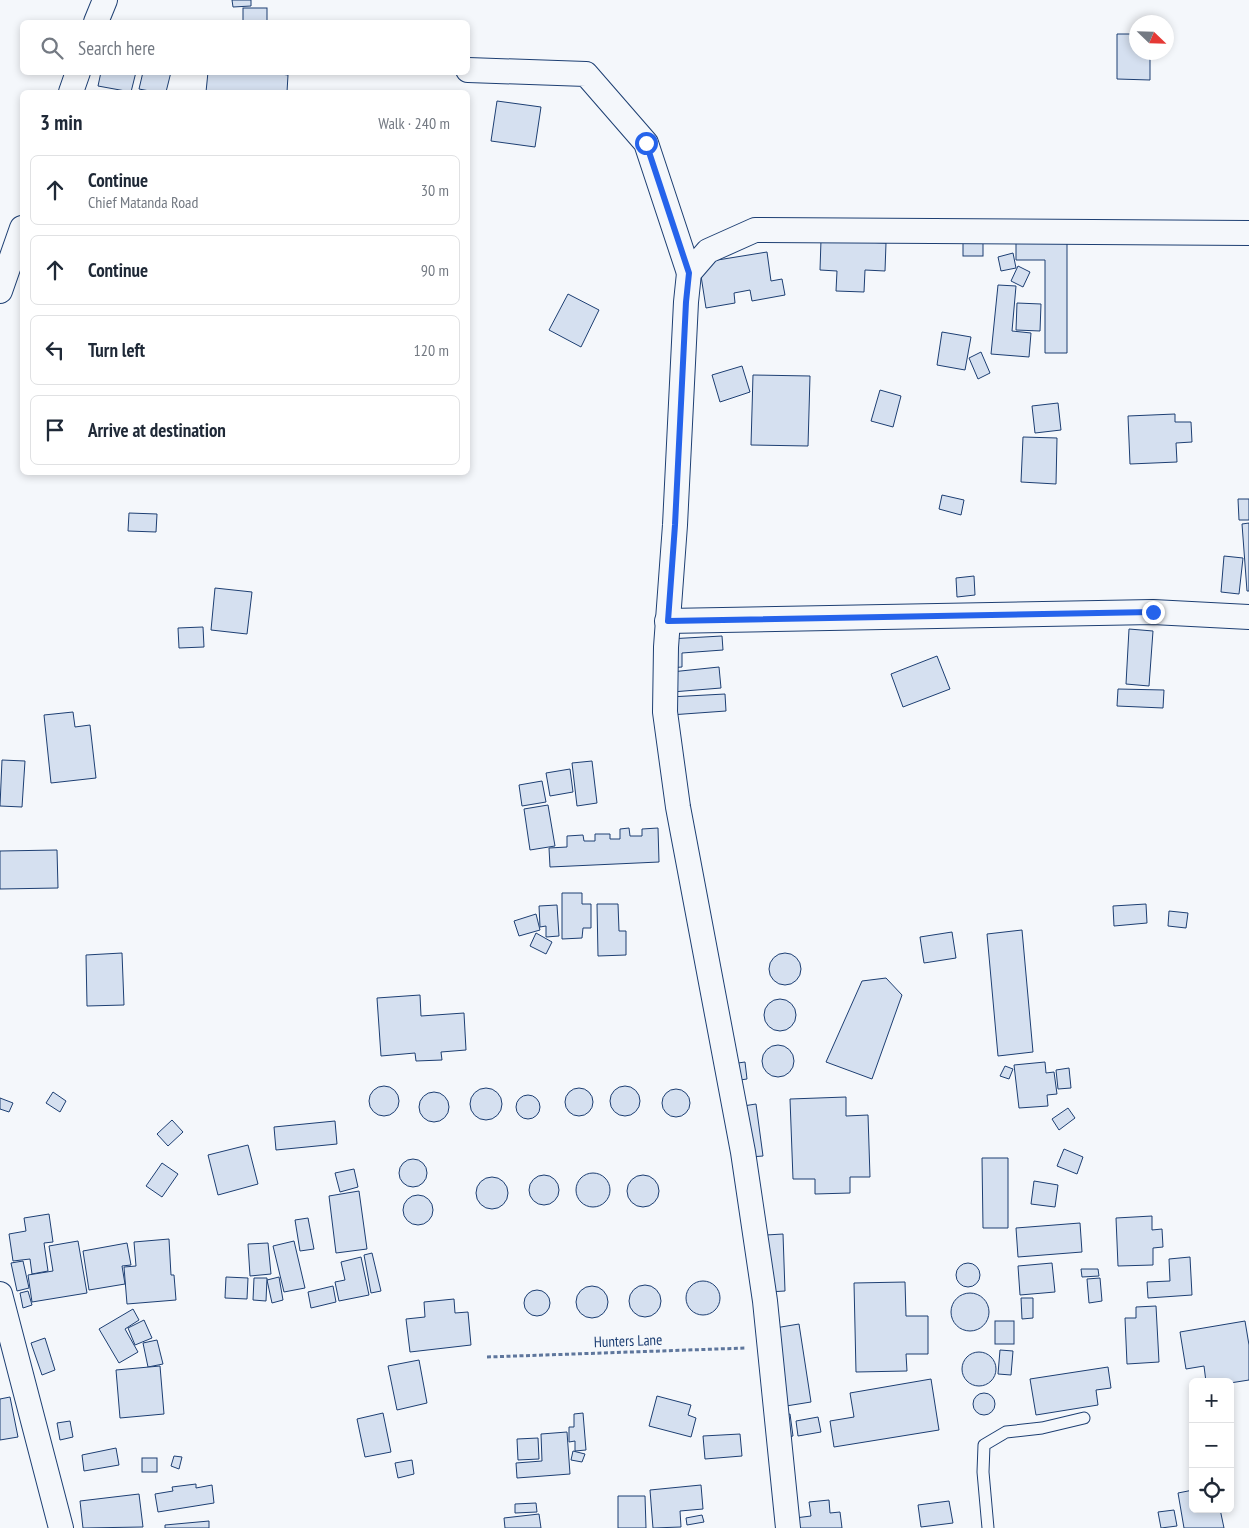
<!DOCTYPE html>
<meta charset="utf-8">
<style>
body{margin:0;font-family:"PT Sans Narrow",sans-serif;background:#f2f2f3;color:#1f2937}
.controls{position:absolute;right:15px;bottom:15px;display:grid;overflow:hidden;border-radius:8px;box-shadow:0 2px 8px #0003}
.controls button{width:45px;height:45px;display:grid;place-items:center;padding:0;border:0;border-bottom:1px solid #e0e1e3;background:#fff;color:#1f2937;font:25px sans-serif}
.compass{position:absolute;left:1129px;top:15px;width:45px;height:45px;border-radius:50%;background:#fff;box-shadow:0 2px 8px #0003;rotate:113deg}
.stop{position:absolute;width:15px;height:15px;margin:-11px;border:4px solid #2563eb;border-radius:50%;background:#fff}
.stop.end{background:#2563eb;border-color:#fff;box-shadow:0 1px 5px #0008}
.list{margin:0;padding:0;list-style:none}
h2{display:flex;justify-content:space-between;align-items:center;height:65px;margin:0;padding:0 20px;font-size:21px}
h2 small{font-size:16px;font-weight:400;color:#747a83}
.list li{display:grid;grid-template-columns:32px 1fr auto;gap:15px;align-items:center;box-sizing:border-box;height:70px;margin:0 10px 10px;padding:0 10px;border:1px solid #e0e1e3;border-radius:8px}
.list b{display:block;font-size:19px;white-space:nowrap}
.list p{margin:0;font-size:16px;white-space:nowrap;color:#747a83}
.list em{font-size:16px;font-style:normal;color:#747a83}
.icon{flex:none;width:28px;height:28px;fill:none;stroke:currentColor;stroke-width:2;stroke-linecap:round;stroke-linejoin:round}
.map{position:relative;flex:none;width:1249px;height:1528px;overflow:hidden}
.search{position:absolute;background:#fff;box-shadow:0 2px 8px #0003;left:20px;top:20px;width:450px;height:55px;display:flex;align-items:center;gap:12px;box-sizing:border-box;padding:0 18px;border-radius:8px;color:#747a83;font-size:19px}
.panel{position:absolute;background:#fff;box-shadow:0 2px 8px #0003;left:20px;top:90px;width:450px;height:385px;border-radius:8px}
.map>svg:first-child{display:block}
.building{fill:#d5e0f0;stroke:#1d3f73}
.lines{fill:none;stroke-linecap:round;stroke-linejoin:round}
.lane-casing{stroke:#1d3f73;stroke-width:13}
.street-casing{stroke:#1d3f73;stroke-width:26}
.path{stroke:#5e769c;stroke-width:3;stroke-dasharray:4 2.5;stroke-linecap:butt}
.lane{stroke:#f4f7fb;stroke-width:11}
.street{stroke:#f4f7fb;stroke-width:24}
.route{stroke:#2563eb;stroke-width:6}
.labels{text-anchor:middle;stroke-width:4;stroke-linejoin:round;paint-order:stroke}
.street-label{font-size:15px;fill:#1d3f73;stroke:#f4f7fb}
</style>
<div class="map">
<svg width="1249" height="1528" viewBox="0 0 1249 1528">
<rect width="100%" height="100%" fill="#f4f7fb"/>
<g class="building">
<polygon points="232,0 251,0 251,6 233,7"/>
<rect x="243" y="8" width="24" height="14"/>
<polygon points="1117,34 1136,34 1136,52 1150,52 1150,80 1117,79"/>
<polygon points="101,72 136,72 131,92 98,86"/>
<polygon points="143,72 171,72 166,92 155,92 139,89"/>
<polygon points="208,72 266,72 288,75 287,92 206,92"/>
<polygon points="497,101 541,107 535,147 491,141"/>
<polygon points="821,240 886,243 885,271 865,270 864,292 836,291 837,271 820,270"/>
<rect x="963" y="240" width="20" height="16"/>
<polygon points="1016,240 1067,240 1067,353 1045,353 1045,260 1016,260"/>
<polygon points="767,252 771,281 782,279 785,295 752,301 750,290 734,293 735,303 706,308 699,263"/>
<polygon points="1013,253 1016,268 1001,271 998,257"/>
<polygon points="1018,266 1030,272 1023,287 1011,281"/>
<polygon points="998,285 1016,286 1012,331 1031,333 1029,357 991,354"/>
<polygon points="568,294 599,310 581,347 549,330"/>
<polygon points="1017,303 1041,304 1040,331 1016,330"/>
<polygon points="942,332 971,337 965,370 937,365"/>
<polygon points="981,352 990,373 978,379 969,358"/>
<polygon points="742,366 750,392 720,402 712,375"/>
<polygon points="753,375 810,376 808,446 751,445"/>
<polygon points="880,390 901,396 893,427 871,421"/>
<polygon points="1058,403 1061,430 1035,433 1032,406"/>
<polygon points="1175,414 1175,422 1191,422 1192,442 1176,443 1177,462 1130,464 1128,416"/>
<polygon points="1023,437 1057,438 1056,484 1021,482"/>
<polygon points="942,495 964,500 961,515 939,509"/>
<polygon points="1238,499 1249,499 1249,520 1239,520"/>
<polygon points="129,513 157,514 156,532 128,531"/>
<polygon points="1249,523 1249,591 1247,591 1242,524"/>
<polygon points="1224,556 1243,558 1239,594 1221,592"/>
<polygon points="974,576 975,595 957,597 956,578"/>
<polygon points="215,588 252,592 247,634 211,630"/>
<polygon points="203,627 204,647 179,648 178,628"/>
<polygon points="1129,629 1153,631 1149,686 1126,684"/>
<polygon points="722,636 723,650 682,653 682,667 669,668 668,639"/>
<polygon points="937,656 950,689 903,707 891,674"/>
<polygon points="719,667 721,688 672,692 671,672"/>
<polygon points="1118,689 1164,690 1163,708 1117,706"/>
<polygon points="725,694 726,711 670,715 669,697"/>
<polygon points="73,712 75,727 90,725 96,778 51,783 44,715"/>
<polygon points="2,760 25,761 22,807 0,806"/>
<polygon points="592,761 597,803 577,806 572,763"/>
<polygon points="570,769 573,792 550,796 546,773"/>
<polygon points="542,781 546,802 522,806 519,785"/>
<polygon points="548,805 555,846 530,850 524,809"/>
<polygon points="629,828 630,836 642,836 642,829 658,828 659,862 550,867 549,848 567,847 567,836 583,835 584,841 595,841 595,834 610,834 610,839 620,839 620,829"/>
<polygon points="57,850 58,888 0,889 0,851"/>
<polygon points="562,893 582,893 582,904 591,904 591,928 583,928 582,938 562,939"/>
<polygon points="597,904 618,904 619,931 626,931 626,955 598,956"/>
<polygon points="1146,904 1147,923 1114,926 1113,906"/>
<polygon points="557,905 559,936 546,937 546,926 540,927 539,906"/>
<polygon points="1169,911 1188,913 1186,928 1168,926"/>
<polygon points="536,914 540,930 519,936 514,921"/>
<polygon points="1022,930 1033,1052 998,1056 987,934"/>
<polygon points="952,932 956,958 924,963 920,937"/>
<polygon points="536,933 552,942 546,954 530,946"/>
<circle cx="785" cy="969" r="16"/>
<polygon points="122,953 124,1005 87,1006 86,955"/>
<polygon points="886,978 902,995 872,1079 826,1062 862,981"/>
<polygon points="420,995 421,1016 464,1013 466,1050 441,1052 442,1060 416,1061 415,1053 381,1056 377,998"/>
<circle cx="780" cy="1015" r="16"/>
<circle cx="778" cy="1061" r="16"/>
<polygon points="745,1062 747,1079 733,1081 731,1064"/>
<polygon points="1045,1062 1046,1073 1054,1072 1057,1094 1047,1095 1048,1106 1019,1108 1014,1065"/>
<polygon points="1005,1066 1013,1069 1009,1079 1000,1076"/>
<polygon points="1069,1068 1071,1088 1058,1089 1056,1070"/>
<circle cx="625" cy="1101" r="15"/>
<circle cx="384" cy="1101" r="15"/>
<circle cx="486" cy="1104" r="16"/>
<circle cx="579" cy="1102" r="14"/>
<circle cx="676" cy="1103" r="14"/>
<polygon points="53,1092 66,1101 60,1112 46,1103"/>
<circle cx="434" cy="1107" r="15"/>
<circle cx="528" cy="1107" r="12"/>
<polygon points="846,1097 846,1116 868,1115 870,1177 850,1177 850,1193 815,1194 815,1179 793,1179 790,1099"/>
<polygon points="0,1098 13,1103 9,1112 0,1109"/>
<polygon points="756,1104 763,1156 750,1157 743,1106"/>
<polygon points="1068,1108 1075,1118 1059,1130 1052,1119"/>
<polygon points="172,1120 183,1132 168,1146 157,1134"/>
<polygon points="335,1121 337,1144 276,1150 274,1127"/>
<polygon points="248,1145 258,1184 218,1195 208,1155"/>
<polygon points="1064,1149 1083,1157 1077,1174 1057,1166"/>
<polygon points="982,1158 1008,1158 1008,1228 983,1228"/>
<circle cx="413" cy="1173" r="14"/>
<polygon points="162,1163 178,1174 162,1197 146,1186"/>
<polygon points="354,1169 358,1187 340,1192 335,1173"/>
<circle cx="593" cy="1190" r="17"/>
<circle cx="643" cy="1191" r="16"/>
<circle cx="544" cy="1190" r="15"/>
<circle cx="492" cy="1193" r="16"/>
<polygon points="1034,1181 1058,1185 1055,1207 1031,1204"/>
<polygon points="359,1191 367,1249 336,1253 329,1196"/>
<circle cx="418" cy="1210" r="15"/>
<polygon points="49,1214 53,1242 44,1243 48,1271 32,1274 30,1259 13,1261 9,1234 26,1231 24,1218"/>
<polygon points="1152,1216 1152,1230 1162,1229 1163,1247 1153,1248 1153,1265 1118,1266 1116,1218"/>
<polygon points="308,1218 314,1249 300,1251 295,1220"/>
<polygon points="1080,1223 1082,1252 1018,1257 1016,1228"/>
<polygon points="783,1234 785,1291 768,1292 766,1235"/>
<polygon points="169,1239 171,1275 174,1275 176,1300 127,1304 124,1267 136,1266 134,1242"/>
<polygon points="78,1241 87,1293 32,1302 28,1275 53,1271 49,1246"/>
<polygon points="294,1241 305,1288 284,1292 273,1246"/>
<polygon points="127,1243 131,1265 122,1266 125,1284 89,1290 83,1251"/>
<polygon points="268,1243 271,1274 250,1276 248,1244"/>
<polygon points="372,1253 381,1291 371,1293 364,1255"/>
<polygon points="361,1257 369,1295 339,1301 335,1282 345,1280 341,1262"/>
<polygon points="1190,1257 1192,1295 1148,1298 1147,1282 1170,1281 1169,1259"/>
<polygon points="23,1261 29,1288 17,1291 11,1263"/>
<polygon points="1052,1263 1055,1292 1020,1295 1018,1266"/>
<circle cx="968" cy="1275" r="12"/>
<polygon points="1081,1269 1098,1269 1099,1276 1082,1277"/>
<polygon points="226,1277 248,1278 247,1299 225,1298"/>
<polygon points="279,1277 283,1300 272,1303 267,1280"/>
<polygon points="254,1278 267,1278 266,1301 253,1300"/>
<polygon points="1100,1278 1102,1301 1089,1303 1087,1279"/>
<circle cx="703" cy="1298" r="17"/>
<polygon points="905,1282 906,1316 928,1316 928,1354 906,1354 907,1371 856,1372 854,1283"/>
<circle cx="645" cy="1301" r="16"/>
<circle cx="592" cy="1302" r="16"/>
<polygon points="333,1286 336,1302 311,1308 308,1292"/>
<circle cx="537" cy="1303" r="13"/>
<polygon points="28,1291 32,1305 23,1308 20,1293"/>
<circle cx="970" cy="1312" r="19"/>
<polygon points="1021,1298 1033,1298 1033,1318 1022,1319"/>
<polygon points="454,1299 455,1313 468,1312 471,1345 410,1352 406,1319 425,1317 424,1302"/>
<polygon points="1156,1306 1159,1362 1127,1364 1125,1318 1136,1318 1136,1307"/>
<polygon points="133,1309 139,1320 125,1329 138,1352 119,1363 99,1329"/>
<polygon points="144,1320 152,1338 135,1345 128,1328"/>
<rect x="995" y="1321" width="19" height="23"/>
<polygon points="1245,1321 1249,1345 1249,1380 1230,1383 1230,1382 1206,1382 1204,1366 1186,1369 1180,1332"/>
<polygon points="799,1324 811,1402 786,1406 775,1328"/>
<polygon points="45,1338 55,1370 42,1375 31,1343"/>
<polygon points="157,1340 163,1364 148,1367 143,1343"/>
<polygon points="1000,1350 1013,1351 1011,1375 998,1374"/>
<circle cx="979" cy="1369" r="17"/>
<polygon points="419,1360 427,1403 397,1410 388,1366"/>
<polygon points="160,1366 164,1414 120,1418 116,1370"/>
<polygon points="1108,1367 1111,1388 1096,1390 1098,1405 1036,1415 1030,1379"/>
<polygon points="931,1379 939,1430 834,1447 830,1421 854,1417 850,1393"/>
<circle cx="984" cy="1404" r="11"/>
<polygon points="657,1396 691,1405 688,1415 696,1418 691,1437 649,1426"/>
<polygon points="10,1397 18,1437 0,1440 0,1399"/>
<polygon points="383,1413 391,1452 365,1457 357,1419"/>
<polygon points="583,1413 586,1450 575,1451 575,1441 569,1442 569,1427 574,1427 574,1414"/>
<polygon points="790,1414 793,1436 783,1438 779,1416"/>
<polygon points="818,1417 821,1432 798,1436 796,1421"/>
<polygon points="70,1421 73,1437 60,1440 57,1423"/>
<polygon points="567,1432 570,1474 517,1478 516,1463 542,1461 541,1434"/>
<polygon points="740,1434 742,1456 705,1459 703,1436"/>
<polygon points="538,1438 539,1459 518,1460 517,1439"/>
<polygon points="116,1448 119,1465 84,1471 82,1455"/>
<polygon points="573,1451 585,1454 582,1462 571,1460"/>
<polygon points="174,1456 182,1457 179,1469 171,1466"/>
<rect x="142" y="1458" width="15" height="14"/>
<polygon points="412,1460 414,1474 398,1478 395,1463"/>
<polygon points="196,1484 196,1488 212,1485 214,1503 158,1512 155,1494 173,1491 172,1487"/>
<polygon points="701,1485 703,1509 680,1511 681,1527 653,1528 650,1490"/>
<polygon points="1193,1490 1193,1509 1220,1509 1224,1528 1184,1528 1178,1493"/>
<polygon points="139,1494 143,1527 83,1528 80,1501"/>
<polygon points="618,1496 645,1496 646,1528 618,1528"/>
<polygon points="829,1500 830,1513 840,1512 842,1528 797,1528 795,1518 811,1516 809,1502"/>
<polygon points="949,1501 953,1523 921,1527 918,1505"/>
<polygon points="536,1503 537,1512 515,1513 515,1504"/>
<polygon points="1174,1510 1177,1526 1161,1528 1158,1512"/>
<polygon points="539,1514 541,1528 505,1528 504,1518"/>
<polygon points="702,1515 704,1522 687,1525 686,1518"/>
<polygon points="209,1521 209,1528 165,1528 165,1525"/>
</g>
<g class="lines">
<defs>
<polyline id="lane" points="988,1528 983,1472 984,1445 1006,1432 1042,1428 1084,1418"/>
<g id="street">
<polyline points="96,22 105,0"/>
<polyline points="468,70 586,74 646,143 689,273"/>
<polyline points="71,92 78,72"/>
<polyline points="0,291 22,228"/>
<polyline points="667,621 1153,612 1249,617"/>
<polyline points="0,1294 61,1528"/>
<polyline points="788,1528 765,1301 743,1152 678,807 665,712 666,647 675,525 686,302 689,273 708,251 755,230 1249,233"/>
</g>
</defs>
<use href="#lane" class="lane-casing"/>
<use href="#street" class="street-casing"/>
<polyline class="path" points="487,1357 746,1348"/>
<use href="#lane" class="lane"/>
<use href="#street" class="street"/>
</g>
<g class="lines">
<polyline class="route" points="646,143 689,273 686,302 675,525 668,621 1153,612"/>
</g>
<g class="labels">
<g class="street-label">
<text transform="translate(628 1341) rotate(-2)" y="5">Hunters Lane</text>
</g>
</g>
</svg>
<div class="controls">
<button>+</button>
<button>−</button>
<button><svg class="icon" aria-label="locate" viewBox="0 0 24 24"><circle cx="12" cy="12" r="6"/><path d="M12 2v4M12 18v4M2 12h4M18 12h4"/></svg></button>
</div>
<svg class="compass" viewBox="-18 -18 36 36"><path d="M0-13l5 13h-10z" fill="#e53935"/><path d="M0 13l5-13h-10z" fill="#747a83"/></svg>
<div class="stop" style="left:646px;top:143px"></div>
<div class="stop end" style="left:1153px;top:612px"></div>
<div class="search"><svg class="icon" aria-label="search" viewBox="0 0 24 24"><circle cx="10" cy="10" r="6"/><path d="M15 15l6 6"/></svg>Search here</div>
<section class="panel">
<h2>3 min<small>Walk · 240 m</small></h2>
<ul class="list">
<li><svg class="icon" aria-label="ahead" viewBox="0 0 24 24"><path d="M12 20V5M6 11l6-6 6 6"/></svg><div><b>Continue</b><p>Chief Matanda Road</p></div><em>30 m</em></li>
<li><svg class="icon" aria-label="ahead" viewBox="0 0 24 24"><path d="M12 20V5M6 11l6-6 6 6"/></svg><div><b>Continue</b></div><em>90 m</em></li>
<li><svg class="icon" aria-label="left" viewBox="0 0 24 24"><path d="M17 20v-9H6M10 6l-5 5 5 5"/></svg><div><b>Turn left</b></div><em>120 m</em></li>
<li><svg class="icon" aria-label="arrive" viewBox="0 0 24 24"><path d="M6 21V4h12l-3 4 3 4H6"/></svg><div><b>Arrive at destination</b></div></li>
</ul>
</section>
</div>
